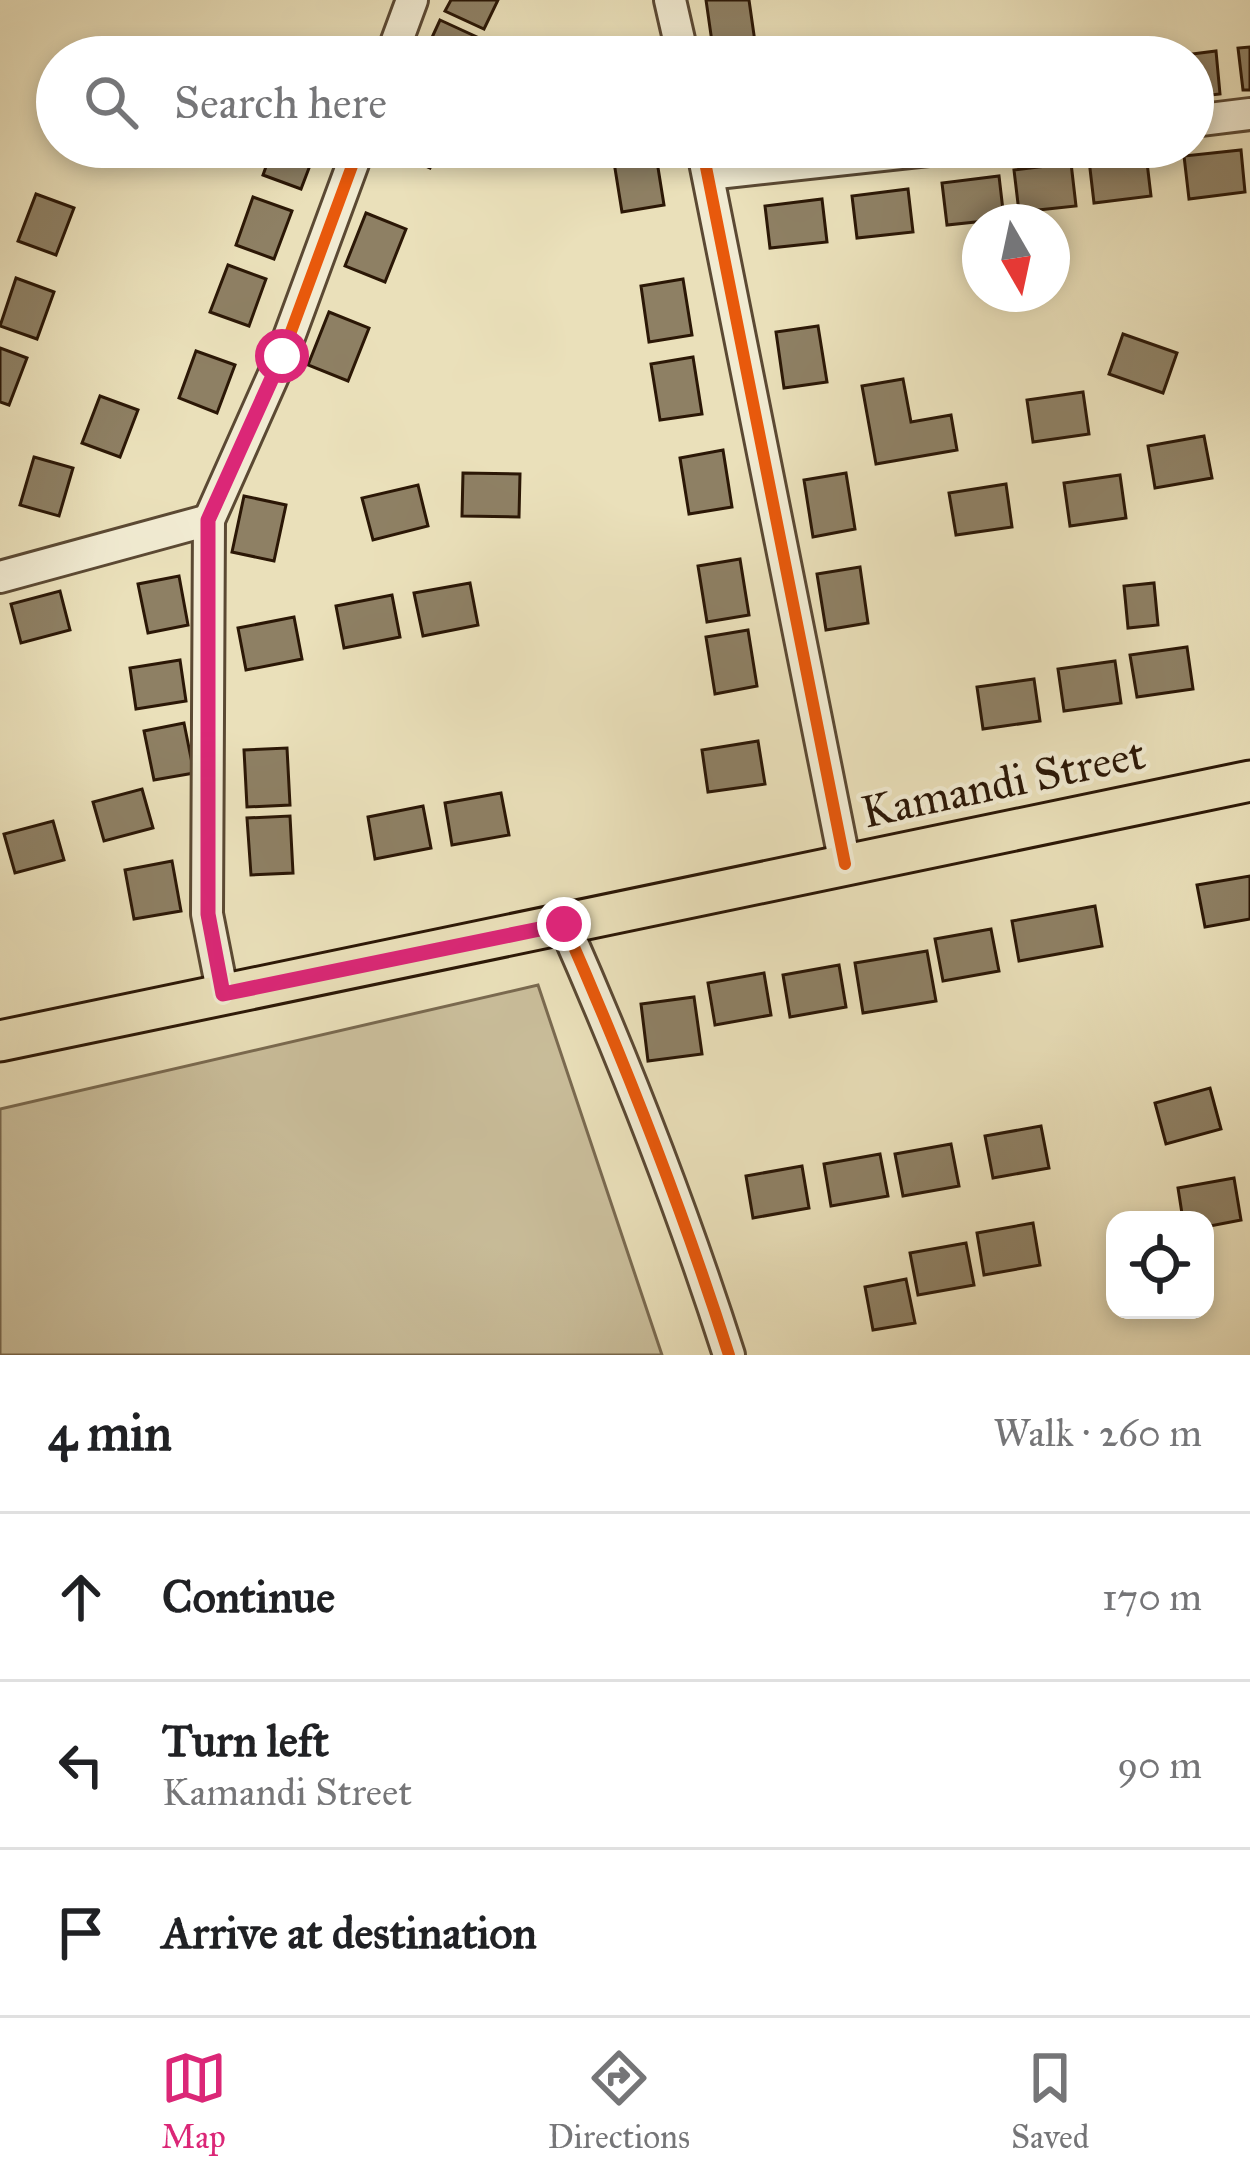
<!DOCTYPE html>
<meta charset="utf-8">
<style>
body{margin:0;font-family:"IM FELL Great Primer",serif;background:#f6f6f6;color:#202124}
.controls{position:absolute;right:36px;bottom:36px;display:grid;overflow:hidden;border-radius:24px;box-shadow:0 6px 18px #0003}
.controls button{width:108px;height:108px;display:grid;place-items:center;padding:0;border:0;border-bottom:3px solid #e0e0e0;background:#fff;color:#202124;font:60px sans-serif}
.compass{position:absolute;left:962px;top:204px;width:108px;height:108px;border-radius:50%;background:#fff;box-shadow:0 6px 18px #0003;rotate:171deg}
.stop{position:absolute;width:36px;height:36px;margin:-27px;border:9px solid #db2777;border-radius:50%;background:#fff}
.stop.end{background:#db2777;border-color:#fff;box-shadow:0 3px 12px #0008}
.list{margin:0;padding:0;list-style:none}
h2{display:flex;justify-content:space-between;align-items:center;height:156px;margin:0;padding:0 48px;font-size:51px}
h2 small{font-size:39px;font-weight:400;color:#757577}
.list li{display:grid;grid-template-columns:78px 1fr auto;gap:36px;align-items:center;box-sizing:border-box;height:168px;padding:0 48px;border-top:3px solid #e0e0e0}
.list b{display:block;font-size:45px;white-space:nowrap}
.list p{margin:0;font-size:39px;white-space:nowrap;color:#757577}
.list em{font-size:39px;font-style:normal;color:#757577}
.icon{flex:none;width:66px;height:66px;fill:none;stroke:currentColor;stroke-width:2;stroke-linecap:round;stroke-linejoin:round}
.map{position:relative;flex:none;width:1250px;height:1355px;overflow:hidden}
.search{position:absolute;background:#fff;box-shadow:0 6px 18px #0003;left:36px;right:36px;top:36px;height:132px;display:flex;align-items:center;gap:30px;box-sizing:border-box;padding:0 42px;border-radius:66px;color:#757577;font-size:45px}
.sheet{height:660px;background:#fff}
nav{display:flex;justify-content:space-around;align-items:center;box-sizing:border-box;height:168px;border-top:3px solid #e0e0e0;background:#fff;font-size:33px;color:#757577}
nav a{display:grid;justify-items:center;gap:6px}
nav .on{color:#db2777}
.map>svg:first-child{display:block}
.green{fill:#cabe9b;stroke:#7a6a50;stroke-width:3}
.building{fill:#8e8064;stroke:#2b1706;stroke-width:3}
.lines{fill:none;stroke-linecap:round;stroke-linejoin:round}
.minor-casing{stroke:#5b4933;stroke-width:36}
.major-casing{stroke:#2b1706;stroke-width:45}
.minor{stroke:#f1ebd2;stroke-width:30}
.major{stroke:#eae0ba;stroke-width:39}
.cycleway-casing{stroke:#f1ebd2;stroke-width:20}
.cycleway{stroke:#e8590c;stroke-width:12}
.route{stroke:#db2777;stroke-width:15}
.labels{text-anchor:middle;stroke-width:9;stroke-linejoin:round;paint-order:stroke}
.street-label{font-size:45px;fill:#2b1706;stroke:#f1ebd2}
</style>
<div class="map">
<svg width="1250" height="1355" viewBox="0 0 1250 1355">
<rect width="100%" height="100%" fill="#eae0ba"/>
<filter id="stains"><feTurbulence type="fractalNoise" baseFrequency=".00167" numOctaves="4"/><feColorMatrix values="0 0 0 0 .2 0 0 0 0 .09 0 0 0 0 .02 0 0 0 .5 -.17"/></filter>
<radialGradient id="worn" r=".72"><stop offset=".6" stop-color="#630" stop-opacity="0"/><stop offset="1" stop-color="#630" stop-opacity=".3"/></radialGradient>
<polygon class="green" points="538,985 662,1355 0,1355 0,1109"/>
<g class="building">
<polygon points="451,0 498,0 484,29 445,11"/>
<polygon points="706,0 749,0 756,49 714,56"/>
<polygon points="440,20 479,38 470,57 423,57"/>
<polygon points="1250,47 1250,90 1243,90 1238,48"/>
<polygon points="1216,51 1220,94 1193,97 1193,57 1169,57"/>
<polygon points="273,147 317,147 301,189 263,175"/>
<polygon points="393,147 440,147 430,168 391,150"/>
<polygon points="655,149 664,205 622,212 613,156"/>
<polygon points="1241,150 1245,192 1189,199 1184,156"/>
<polygon points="1146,154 1151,196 1094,203 1089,160"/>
<polygon points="1071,163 1076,206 1019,212 1014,170"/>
<polygon points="999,176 1004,219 947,225 942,183"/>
<polygon points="908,189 913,232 857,238 852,196"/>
<polygon points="36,194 74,208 56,255 18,241"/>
<polygon points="253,197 292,211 274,259 236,245"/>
<polygon points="822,199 827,242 770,248 765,206"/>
<polygon points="366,213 406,229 385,282 345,266"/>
<polygon points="228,265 266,279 249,326 210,312"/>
<polygon points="16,278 54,292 37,339 0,326"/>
<polygon points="683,279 692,335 649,342 641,286"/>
<polygon points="329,312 369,328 348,381 308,365"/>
<polygon points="818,326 827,382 784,388 776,332"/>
<polygon points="1123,334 1177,353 1163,393 1109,374"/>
<polygon points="0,348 27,358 9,405 0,402"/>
<polygon points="196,351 235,365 217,413 179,398"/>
<polygon points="693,357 702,414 660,420 651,364"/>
<polygon points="903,379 911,422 951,415 957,450 876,464 862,386"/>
<polygon points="1083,392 1089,434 1033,442 1027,400"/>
<polygon points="100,396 138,410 120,457 82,443"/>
<polygon points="1204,436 1212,478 1155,488 1148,446"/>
<polygon points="723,450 732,507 689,514 680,458"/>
<polygon points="34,457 73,468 59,516 20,505"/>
<polygon points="463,473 520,474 519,517 462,516"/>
<polygon points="846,473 855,529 813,537 804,480"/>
<polygon points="1120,475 1126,518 1070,526 1064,483"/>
<polygon points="1006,484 1012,527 956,535 949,493"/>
<polygon points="418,485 428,526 373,540 362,498"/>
<polygon points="244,496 286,505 274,561 232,552"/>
<polygon points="740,559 749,615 707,622 698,566"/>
<polygon points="860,567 868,623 826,630 817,574"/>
<polygon points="179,576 188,625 148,633 138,584"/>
<polygon points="470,583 478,625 423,636 414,593"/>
<polygon points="1154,583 1158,625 1128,628 1124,586"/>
<polygon points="60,591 70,630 21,643 11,604"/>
<polygon points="392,595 400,637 344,648 336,606"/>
<polygon points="294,617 302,659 246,670 238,628"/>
<polygon points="748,630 757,686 715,694 706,637"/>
<polygon points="1187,647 1193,689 1137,697 1130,655"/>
<polygon points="180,660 186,701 136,709 130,668"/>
<polygon points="1115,661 1121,703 1064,711 1058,669"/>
<polygon points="1034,679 1040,721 983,729 977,687"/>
<polygon points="184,723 194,773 154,780 144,731"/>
<polygon points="758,741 765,784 708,792 702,750"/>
<polygon points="287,748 290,805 247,807 244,750"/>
<polygon points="142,789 153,828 104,841 93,802"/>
<polygon points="501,793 509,835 452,845 445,803"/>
<polygon points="423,806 431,848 375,859 368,817"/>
<polygon points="290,816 293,873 251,875 247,818"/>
<polygon points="53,821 64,860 15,873 4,834"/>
<polygon points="172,861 181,911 134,919 125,870"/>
<polygon points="1250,876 1250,919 1205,927 1197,885"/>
<polygon points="1095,906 1102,946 1019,961 1012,921"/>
<polygon points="991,929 999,971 943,981 935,939"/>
<polygon points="927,951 936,1001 863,1013 855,963"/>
<polygon points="839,965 846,1007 790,1017 783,975"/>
<polygon points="764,973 771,1015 715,1025 708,983"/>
<polygon points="694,997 702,1054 648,1061 641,1004"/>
<polygon points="1210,1088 1221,1129 1166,1144 1155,1103"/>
<polygon points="1041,1126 1049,1168 993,1178 985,1136"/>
<polygon points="951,1144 959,1186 903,1196 895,1154"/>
<polygon points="880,1154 888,1196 831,1206 824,1164"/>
<polygon points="802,1166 809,1208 753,1218 746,1176"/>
<polygon points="1234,1178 1241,1220 1205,1227 1205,1220 1183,1220 1178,1188"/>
<polygon points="1033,1223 1040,1265 984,1275 977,1233"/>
<polygon points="966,1243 974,1285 918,1295 910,1253"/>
<polygon points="906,1279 915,1323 873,1330 865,1287"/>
</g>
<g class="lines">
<defs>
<g id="minor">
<polyline points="670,0 683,57"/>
<polyline points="391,57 412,0"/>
<polyline points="1193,121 1250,114"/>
<polyline points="702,147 845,864"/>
<polyline points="708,174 956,147"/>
<polyline points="0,577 209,520"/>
<path d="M564,924C626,1065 682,1208 729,1355"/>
<polyline points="223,995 207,914 209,520 282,356 359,147"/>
</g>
<polyline id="major" points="0,1041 1250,781"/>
</defs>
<use href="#minor" class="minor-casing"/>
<use href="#major" class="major-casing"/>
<use href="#minor" class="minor"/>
<use href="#major" class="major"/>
<defs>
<g id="cycleway">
<polyline points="702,147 845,864"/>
<path d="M564,924C626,1065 682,1208 729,1355"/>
<polyline points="223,995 207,914 209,520 282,356 359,147"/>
</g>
</defs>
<use href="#cycleway" class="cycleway-casing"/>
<use href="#cycleway" class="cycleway"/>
</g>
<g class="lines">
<polyline class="route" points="282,356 208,520 208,914 223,994 564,924"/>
</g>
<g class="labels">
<g class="street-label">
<text transform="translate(1003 782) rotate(-12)" y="16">Kamandi Street</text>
</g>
</g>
<rect width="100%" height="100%" filter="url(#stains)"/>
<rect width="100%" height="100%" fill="url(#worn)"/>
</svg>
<div class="controls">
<button><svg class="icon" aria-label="locate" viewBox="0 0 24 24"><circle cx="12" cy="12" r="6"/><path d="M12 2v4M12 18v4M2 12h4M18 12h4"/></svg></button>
</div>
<svg class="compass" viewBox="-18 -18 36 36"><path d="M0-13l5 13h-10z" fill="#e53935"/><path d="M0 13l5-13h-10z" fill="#757577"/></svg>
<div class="stop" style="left:282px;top:356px"></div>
<div class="stop end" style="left:564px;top:924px"></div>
<div class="search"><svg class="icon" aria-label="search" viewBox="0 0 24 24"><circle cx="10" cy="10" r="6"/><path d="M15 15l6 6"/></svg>Search here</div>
</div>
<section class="sheet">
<h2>4 min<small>Walk · 260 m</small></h2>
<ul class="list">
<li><svg class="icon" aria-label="ahead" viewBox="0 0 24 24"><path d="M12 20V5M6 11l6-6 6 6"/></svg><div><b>Continue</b></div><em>170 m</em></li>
<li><svg class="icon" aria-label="left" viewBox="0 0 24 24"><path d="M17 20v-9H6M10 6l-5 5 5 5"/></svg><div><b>Turn left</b><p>Kamandi Street</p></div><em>90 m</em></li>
<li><svg class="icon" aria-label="arrive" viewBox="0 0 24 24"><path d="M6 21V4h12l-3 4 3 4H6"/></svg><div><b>Arrive at destination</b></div></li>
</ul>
</section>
<nav>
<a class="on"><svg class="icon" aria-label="map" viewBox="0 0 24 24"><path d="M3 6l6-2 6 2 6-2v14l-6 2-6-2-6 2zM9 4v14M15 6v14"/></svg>Map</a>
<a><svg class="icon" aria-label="directions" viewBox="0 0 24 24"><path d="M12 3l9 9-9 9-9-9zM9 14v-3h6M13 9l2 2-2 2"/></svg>Directions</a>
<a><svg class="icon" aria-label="saved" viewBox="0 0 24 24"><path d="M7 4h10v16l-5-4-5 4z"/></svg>Saved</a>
</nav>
